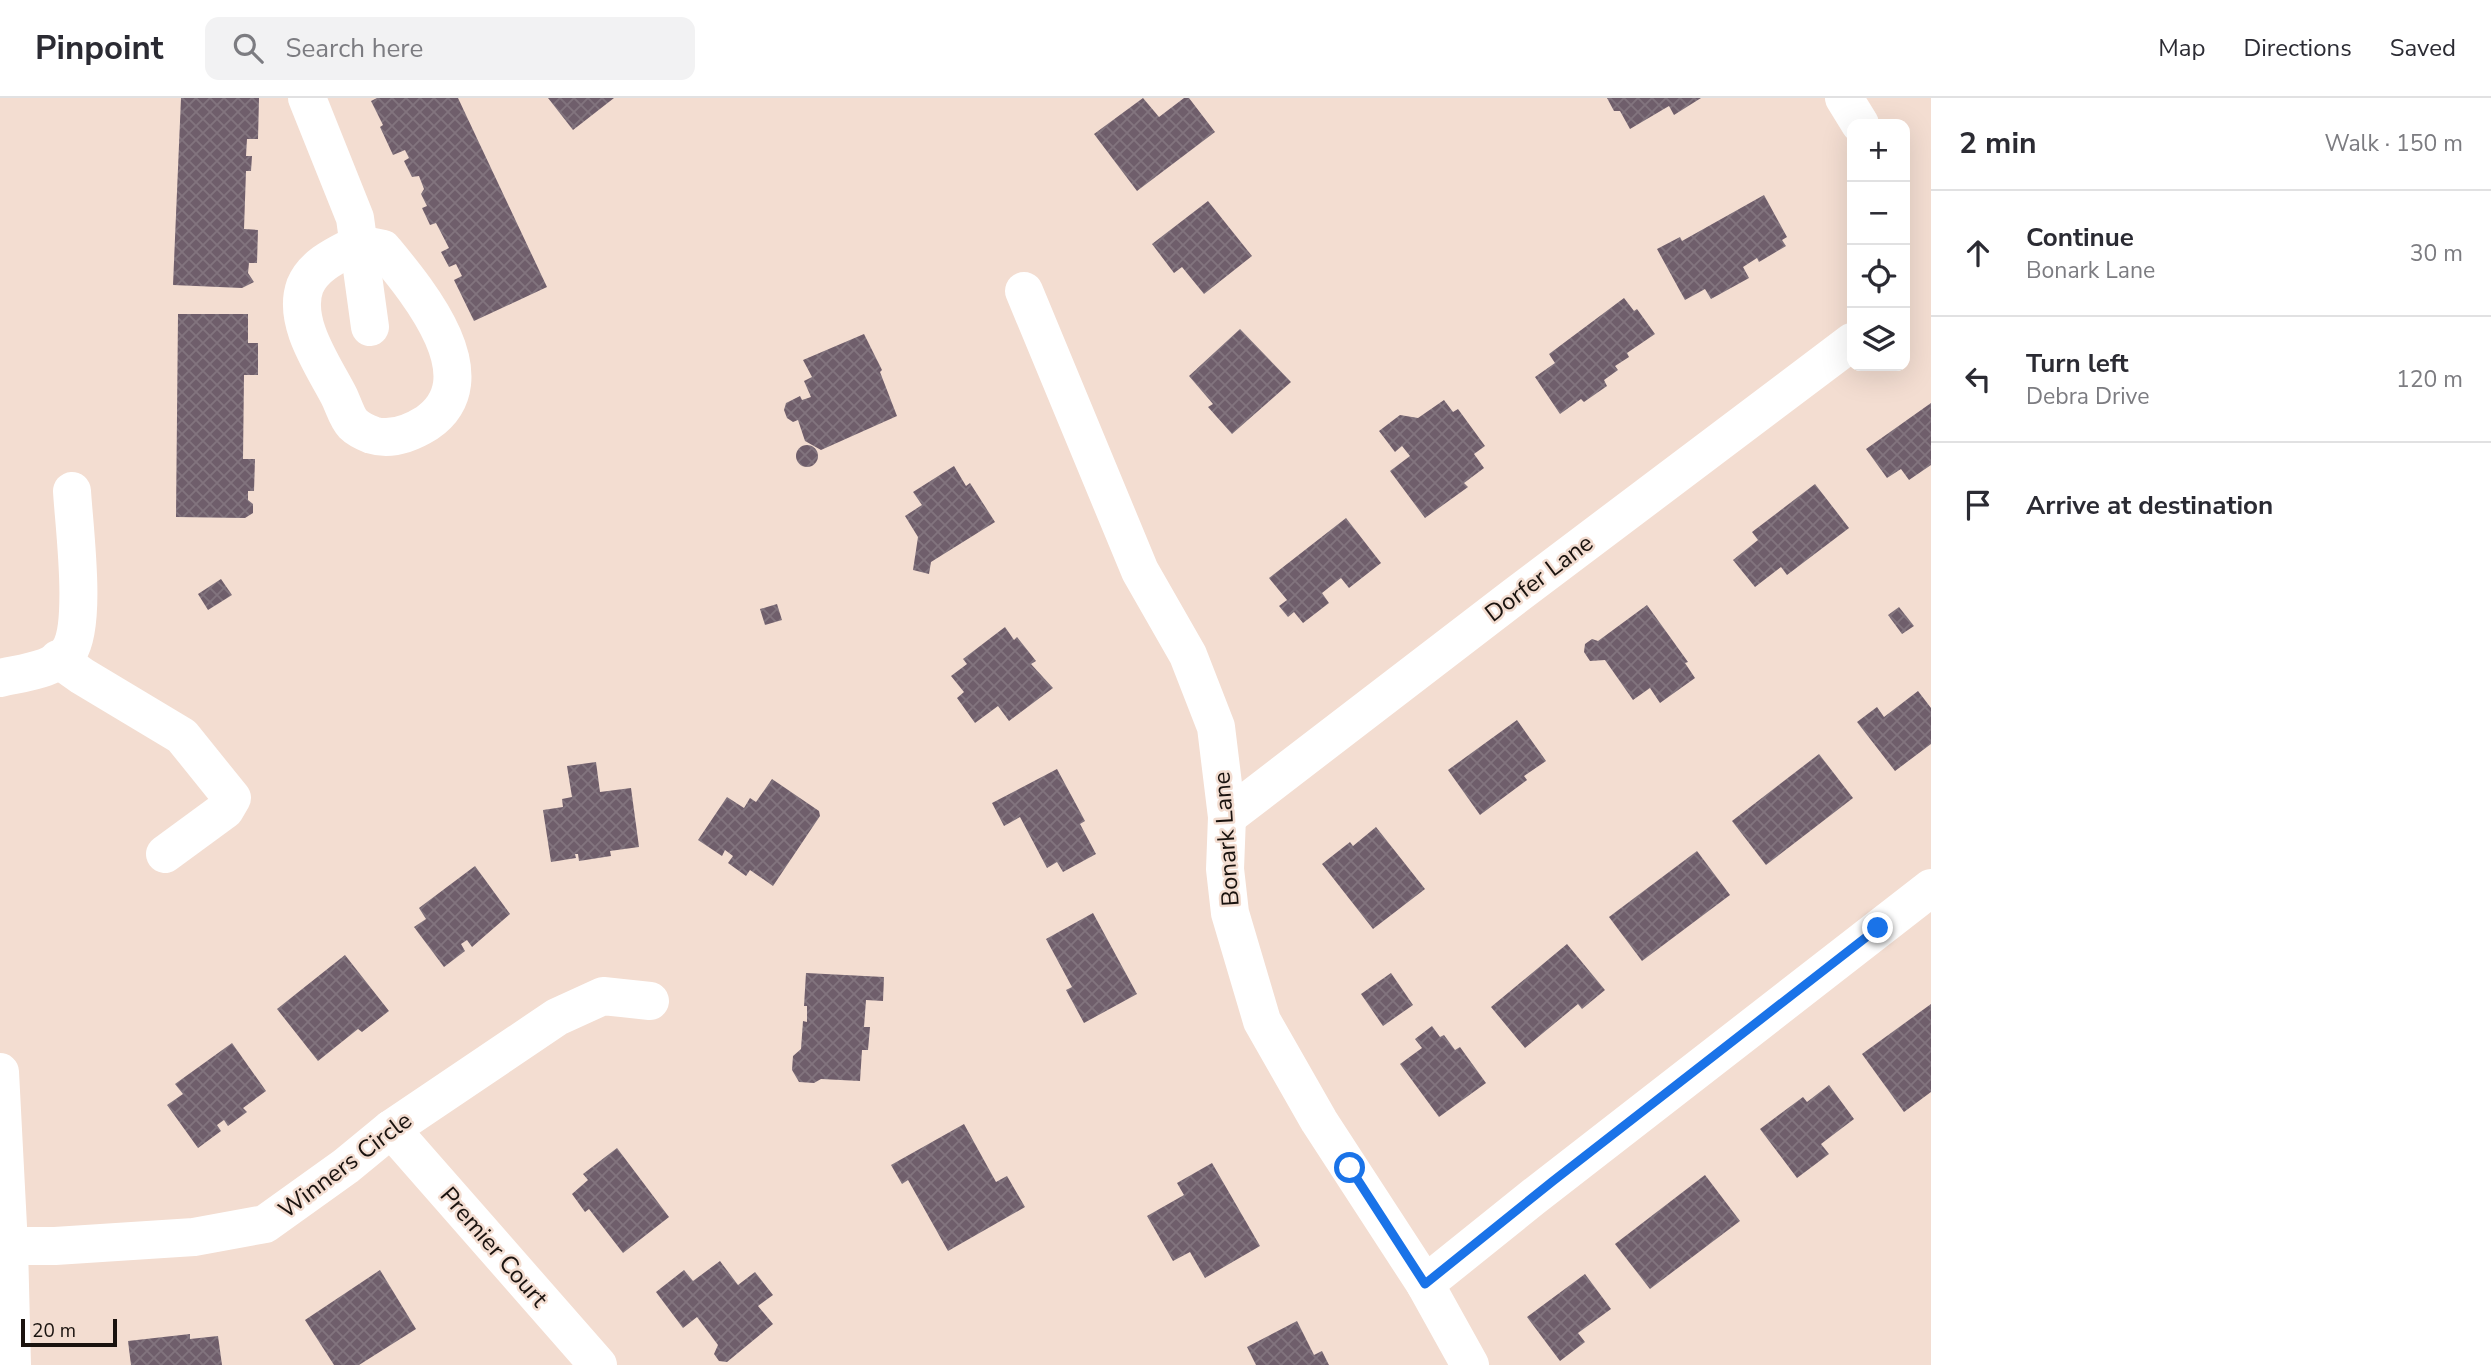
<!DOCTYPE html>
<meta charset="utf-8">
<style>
body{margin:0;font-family:"Nunito Sans",sans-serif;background:#f2f2f3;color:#2b2b33}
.controls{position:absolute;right:21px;top:21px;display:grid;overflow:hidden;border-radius:14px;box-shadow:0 7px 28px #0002}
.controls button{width:63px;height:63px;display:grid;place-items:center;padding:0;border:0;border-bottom:2px solid #e1e1e2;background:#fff;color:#2b2b33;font:35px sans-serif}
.scale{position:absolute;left:21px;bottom:18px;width:96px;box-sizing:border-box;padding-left:7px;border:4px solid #1a130f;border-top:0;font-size:19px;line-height:24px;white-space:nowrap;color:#1a130f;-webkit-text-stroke:5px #f3ddd1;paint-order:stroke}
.stop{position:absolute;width:21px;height:21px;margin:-16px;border:5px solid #1a73e8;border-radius:50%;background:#fff}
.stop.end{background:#1a73e8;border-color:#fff;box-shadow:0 2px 7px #0008}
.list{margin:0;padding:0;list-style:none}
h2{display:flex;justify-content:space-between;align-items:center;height:91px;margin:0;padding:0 28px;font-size:30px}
h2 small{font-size:23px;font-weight:400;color:#7c7c81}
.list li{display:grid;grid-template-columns:46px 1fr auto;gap:21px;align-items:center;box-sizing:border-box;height:126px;padding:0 28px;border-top:2px solid #e1e1e2}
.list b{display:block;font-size:26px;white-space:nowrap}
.list p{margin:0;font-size:23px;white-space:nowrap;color:#7c7c81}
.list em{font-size:23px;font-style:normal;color:#7c7c81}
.icon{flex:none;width:38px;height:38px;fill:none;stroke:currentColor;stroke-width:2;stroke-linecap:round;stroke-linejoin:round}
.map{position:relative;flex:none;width:1931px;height:1267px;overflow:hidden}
header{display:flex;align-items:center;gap:42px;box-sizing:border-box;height:98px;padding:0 35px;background:#fff;border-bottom:2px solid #e1e1e2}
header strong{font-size:33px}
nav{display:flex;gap:38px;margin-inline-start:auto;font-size:24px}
.search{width:490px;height:63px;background:#f2f2f3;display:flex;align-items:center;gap:18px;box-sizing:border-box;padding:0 24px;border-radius:14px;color:#7c7c81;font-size:26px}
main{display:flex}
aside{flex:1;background:#fff}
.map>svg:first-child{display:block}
.building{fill:url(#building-cross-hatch)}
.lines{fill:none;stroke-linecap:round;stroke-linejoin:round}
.minor{stroke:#fff;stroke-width:38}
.route{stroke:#1a73e8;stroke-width:9}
.labels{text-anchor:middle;stroke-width:5;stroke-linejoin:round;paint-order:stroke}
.street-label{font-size:24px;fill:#1a130f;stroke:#f3ddd1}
</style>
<header>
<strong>Pinpoint</strong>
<div class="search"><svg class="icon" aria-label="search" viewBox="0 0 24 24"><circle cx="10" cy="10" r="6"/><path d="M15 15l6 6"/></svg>Search here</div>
<nav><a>Map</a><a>Directions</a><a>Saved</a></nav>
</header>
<main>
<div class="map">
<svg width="1931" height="1267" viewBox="0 0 1931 1267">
<defs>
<pattern id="building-cross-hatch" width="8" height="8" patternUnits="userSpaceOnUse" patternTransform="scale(1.75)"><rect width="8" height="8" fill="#6f5e6b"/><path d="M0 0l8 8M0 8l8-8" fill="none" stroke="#82747e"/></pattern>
</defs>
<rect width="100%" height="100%" fill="#f3ddd1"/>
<g class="building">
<polygon points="181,0 259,0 258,41 247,41 246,58 252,58 251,73 246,73 244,131 258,132 257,165 249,165 248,175 254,184 242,190 173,187"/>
<polygon points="377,0 458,0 547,189 474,223 454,182 462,178 456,166 449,169 441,154 449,150 436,125 430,127 422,110 427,108 421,96 424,91 419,78 412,79 404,63 409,60 405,52 393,57 380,29 383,27 371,3"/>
<polygon points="548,0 614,0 573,32"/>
<polygon points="1143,0 1159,19 1184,0 1189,0 1215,34 1137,93 1094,36"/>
<polygon points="1607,0 1701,0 1674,17 1669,8 1630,31 1620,13 1614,13"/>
<polygon points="1764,97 1787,139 1782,142 1786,148 1759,164 1757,160 1743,169 1749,180 1711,201 1705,191 1685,202 1657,151 1680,139 1682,143"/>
<polygon points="1208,103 1252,158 1204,196 1182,169 1174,175 1152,146"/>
<polygon points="1624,200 1634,213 1637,211 1655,236 1627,255 1629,259 1615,268 1618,272 1604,282 1607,288 1584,304 1581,301 1560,316 1535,279 1555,265 1549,256"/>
<polygon points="178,216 248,216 248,245 258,245 258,277 244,277 243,361 255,361 254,393 248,393 248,402 253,406 253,415 245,420 176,419"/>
<polygon points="1240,231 1291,284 1232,336 1208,309 1213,306 1189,278"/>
<polygon points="864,236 882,272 880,274 897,318 821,352 805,343 798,322 793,324 787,320 784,312 786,305 800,298 802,302 811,299 804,283 812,279 803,262"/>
<polygon points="1444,302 1453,314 1458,311 1485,348 1474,356 1484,370 1464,385 1468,389 1425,420 1390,373 1410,358 1402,348 1395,354 1379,333 1400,317 1418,320"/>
<polygon points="1931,305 1931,367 1909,382 1901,371 1887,380 1866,351"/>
<circle cx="807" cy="358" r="11"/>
<polygon points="954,368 966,388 970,385 995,424 931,464 929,476 913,472 918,439 905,418 922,407 913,394"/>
<polygon points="1815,386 1849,430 1787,477 1781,469 1755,489 1733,462 1758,442 1752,434"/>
<polygon points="1346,420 1381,465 1349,490 1341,480 1322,495 1329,505 1303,525 1294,514 1288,519 1279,508 1287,502 1269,480"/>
<polygon points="221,481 232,497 208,512 198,496"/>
<polygon points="777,506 782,522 765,527 760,511"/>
<polygon points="1647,507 1688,564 1685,565 1695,580 1660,605 1650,590 1633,602 1605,562 1590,563 1584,554 1585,546 1592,541 1598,543"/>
<polygon points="1899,509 1914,528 1902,536 1888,517"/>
<polygon points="1005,529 1014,542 1017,539 1036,563 1031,566 1053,590 1009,623 998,608 975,625 957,600 964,594 951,578 967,566 963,561"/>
<polygon points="1918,593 1931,610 1931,646 1895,673 1857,624 1877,609 1884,619"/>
<polygon points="1517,622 1546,663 1524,678 1527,682 1480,717 1448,672"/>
<polygon points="1819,656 1853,700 1766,767 1732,723"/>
<polygon points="596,664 600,694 631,690 639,749 610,753 611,758 579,763 578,756 575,756 576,760 551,764 543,712 563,709 562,701 572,699 567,668"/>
<polygon points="1057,671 1085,723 1080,726 1096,756 1063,774 1057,764 1047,770 1020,719 1004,728 992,705"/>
<polygon points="772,681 819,713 820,718 773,788 750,772 746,778 728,765 733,758 725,752 722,758 698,742 727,699 744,710 750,700 756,704"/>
<polygon points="1376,729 1425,791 1373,831 1322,766 1350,744 1353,748"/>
<polygon points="1697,753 1730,797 1642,863 1609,819"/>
<polygon points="475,768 510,816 472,849 467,842 461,846 465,853 444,869 414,829 426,821 419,810"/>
<polygon points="1093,815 1137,896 1084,925 1066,892 1072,889 1046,841"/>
<polygon points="1567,846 1605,892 1582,911 1578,906 1525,950 1491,909"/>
<polygon points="345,857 389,913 362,934 358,931 318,963 277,911"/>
<polygon points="806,875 884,879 883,903 866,902 864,929 870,929 868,952 862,952 860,983 821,981 814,985 799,984 792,972 793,958 801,951 803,923 807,924 807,908 804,908"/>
<polygon points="1391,875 1413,907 1383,928 1361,896"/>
<polygon points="1931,906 1931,994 1904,1014 1862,956"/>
<polygon points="1432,928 1440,939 1444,937 1455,952 1460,949 1486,985 1439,1019 1400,966 1422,950 1415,941"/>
<polygon points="232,945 266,993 243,1010 247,1014 228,1028 224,1022 217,1027 221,1033 198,1050 167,1007 183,996 175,986"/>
<polygon points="1829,987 1854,1021 1821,1046 1829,1056 1797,1080 1760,1031 1803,999 1807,1004"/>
<polygon points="964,1026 996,1084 1007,1078 1025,1109 948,1153 908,1082 902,1086 891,1067"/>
<polygon points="617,1050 669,1119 623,1155 589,1111 585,1114 572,1096 588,1082 583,1076"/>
<polygon points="1212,1065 1260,1148 1205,1180 1190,1154 1173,1163 1147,1118 1184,1097 1177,1085"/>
<polygon points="1705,1077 1740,1123 1650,1191 1615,1146"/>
<polygon points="720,1163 738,1187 755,1174 773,1197 758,1208 773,1226 727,1264 719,1263 714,1256 718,1247 697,1219 683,1230 656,1194 684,1172 693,1183"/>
<polygon points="380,1172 416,1231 359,1267 334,1267 305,1222"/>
<polygon points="1585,1176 1611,1211 1578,1235 1585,1244 1560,1263 1527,1219"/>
<polygon points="1297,1223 1314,1257 1322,1253 1329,1267 1256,1267 1247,1249"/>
<polygon points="190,1236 190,1241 218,1238 222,1267 131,1267 128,1243"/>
</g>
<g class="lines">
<g class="minor">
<polyline points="307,0 355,120 370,229"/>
<polyline points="1844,0 1860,26"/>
<path d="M358,146L383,151C416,191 492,280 427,325C411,335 391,343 372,337C367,335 357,330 353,326C347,320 343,306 339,298C323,267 292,224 305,188C314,166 339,156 358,146Z"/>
<polyline points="1024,193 1140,473 1188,557 1216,629 1227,719 1225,771 1230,815 1262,923 1319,1023 1425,1186 1470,1267"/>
<polyline points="58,561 82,578 182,638 232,700 225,712 165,756"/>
<path d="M0,580C20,575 56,572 69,553C87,526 74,428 72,393"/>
<polyline points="1227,719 1515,498 1852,244"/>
<polyline points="0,974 9,1148 12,1267"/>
<polyline points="391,1031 598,1267"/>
<polyline points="9,1148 55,1148 194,1139 265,1126 346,1068 391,1031 557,919 603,898 650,903"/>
<polyline points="1425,1186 1532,1100 1931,790"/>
</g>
</g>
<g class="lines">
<polyline class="route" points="1350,1070 1425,1186 1553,1083 1878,830"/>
</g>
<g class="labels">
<g class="street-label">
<text transform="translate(1539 480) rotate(-37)" y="8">Dorfer Lane</text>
<text transform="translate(1226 741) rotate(-94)" y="8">Bonark Lane</text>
<text transform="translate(345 1067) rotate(-37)" y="8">Winners Circle</text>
<text transform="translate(494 1149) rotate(49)" y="8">Premier Court</text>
</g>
</g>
</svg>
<div class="controls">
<button>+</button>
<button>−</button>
<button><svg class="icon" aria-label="locate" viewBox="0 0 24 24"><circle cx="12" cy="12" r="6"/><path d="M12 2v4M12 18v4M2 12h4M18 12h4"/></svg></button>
<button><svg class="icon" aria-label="layers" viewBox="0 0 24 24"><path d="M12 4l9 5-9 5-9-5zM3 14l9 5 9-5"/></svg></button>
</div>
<div class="scale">20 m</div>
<div class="stop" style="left:1350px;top:1070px"></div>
<div class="stop end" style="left:1878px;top:830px"></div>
</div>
<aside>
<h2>2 min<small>Walk · 150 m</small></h2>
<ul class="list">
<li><svg class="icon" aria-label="ahead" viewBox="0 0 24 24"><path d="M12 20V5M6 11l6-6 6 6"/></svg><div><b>Continue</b><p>Bonark Lane</p></div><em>30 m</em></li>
<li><svg class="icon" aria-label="left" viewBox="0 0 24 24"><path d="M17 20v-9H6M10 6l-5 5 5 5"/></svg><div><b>Turn left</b><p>Debra Drive</p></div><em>120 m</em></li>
<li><svg class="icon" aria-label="arrive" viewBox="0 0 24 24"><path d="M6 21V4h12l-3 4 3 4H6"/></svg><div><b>Arrive at destination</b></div></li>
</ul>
</aside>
</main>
